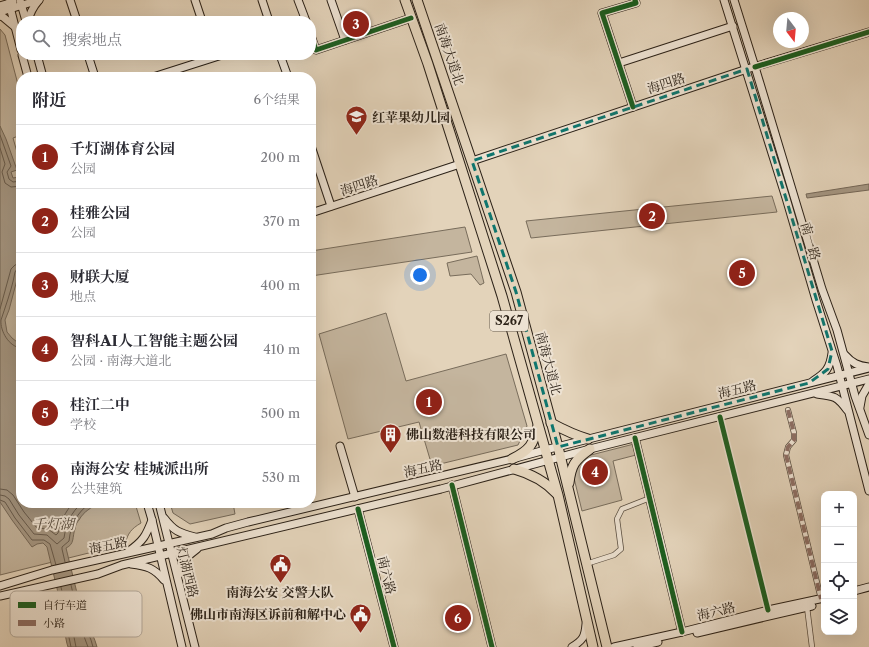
<!DOCTYPE html>
<html lang="zh">
<meta charset="utf-8">
<style>
body{margin:0;font-family:"Libre Caslon Text","Noto Serif SC",serif;background:#f2f2f3;color:#2b2b33}
.controls{position:absolute;right:12px;bottom:12px;display:grid;overflow:hidden;border-radius:8px;box-shadow:0 4px 16px #0002}
.controls button{width:36px;height:36px;display:grid;place-items:center;padding:0;border:0;border-bottom:1px solid #e1e1e2;background:#fff;color:#2b2b33;font:20px sans-serif}
.compass{position:absolute;left:773px;top:12px;width:36px;height:36px;border-radius:50%;background:#fff;box-shadow:0 4px 16px #0002;rotate:164deg}
.you{position:absolute;left:420px;top:275px;width:14px;height:14px;margin:-10px;border:3px solid #fff;border-radius:50%;background:#1a73e8;box-shadow:0 0 0 6px #1a73e833}
.badge{display:grid;place-items:center;width:26px;height:26px;border-radius:50%;background:#8f2418;color:#fff;font-size:13px;font-weight:700}
.pin{position:absolute;translate:-50% -50%;border:2px solid #fff;box-shadow:0 1px 4px #0006}
.list{margin:0;padding:0;list-style:none}
h2{display:flex;justify-content:space-between;align-items:center;height:52px;margin:0;padding:0 16px;font-size:17px}
h2 small{font-size:13px;font-weight:400;color:#7c7c81}
.list li{display:grid;grid-template-columns:26px 1fr auto;gap:12px;align-items:center;box-sizing:border-box;height:64px;padding:0 16px;border-top:1px solid #e1e1e2}
.list b{display:block;font-size:15px;white-space:nowrap}
.list p{margin:0;font-size:13px;white-space:nowrap;color:#7c7c81}
.list em{font-size:13px;font-style:normal;color:#7c7c81}
.icon{flex:none;width:22px;height:22px;fill:none;stroke:currentColor;stroke-width:2;stroke-linecap:round;stroke-linejoin:round}
.map{position:relative;flex:none;width:869px;height:647px;overflow:hidden}
.search{position:absolute;background:#fff;box-shadow:0 4px 16px #0002;left:16px;top:16px;width:300px;height:44px;display:flex;align-items:center;gap:10px;box-sizing:border-box;padding:0 14px;border-radius:16px;color:#7c7c81;font-size:15px}
.panel{position:absolute;background:#fff;box-shadow:0 4px 16px #0002;left:16px;top:72px;width:300px;height:436px;border-radius:16px}
.map>svg:first-child{display:block}
.green{fill:#c4b59e;stroke:#786c5b}
.water{fill:#a59783;stroke:#756858}
.lines{fill:none;stroke-linecap:round;stroke-linejoin:round}
.shore{stroke:#685c4e;stroke-width:1}
.street-casing{stroke:#5a4e40;stroke-width:6}
.secondary-casing{stroke:#2c2218;stroke-width:9}
.highway-casing{stroke:#2c2218;stroke-width:11}
.street{stroke:#ede2d2;stroke-width:4.5}
.secondary{stroke:#ede2d2;stroke-width:7}
.highway{stroke:#e3d3ba;stroke-width:9}
.quiet{stroke:#8d6e63;stroke-width:4;stroke-dasharray:8 4;stroke-linecap:butt}
.cycleway-casing{stroke:#ede2d2;stroke-width:8}
.cycleway{stroke:#1b5e20;stroke-width:5}
.marked{fill:none;stroke:#0f766e;stroke-width:3;stroke-dasharray:8 5;stroke-linejoin:round}
.labels{text-anchor:middle;stroke-width:4;stroke-linejoin:round;paint-order:stroke}
.shield{fill:#ede2d2;stroke:#665c50;stroke-width:1}
.shield-label{font-size:12px;font-weight:bold;fill:#2c2218}
.street-label{font-size:13px;fill:#2c2218;stroke:#ede2d2}
.poi-label{font-size:13px;font-weight:bold;fill:#2c2218;stroke:#ede2d2;text-anchor:start}
.water-label{font-size:14px;font-style:italic;fill:#564b3d;stroke:#ede2d2}
.key{fill:#ede2d2;stroke:#b3a89a;stroke-width:1}
.key-label{font-size:11px;fill:#2c2218}
</style>
<div class="map">
<svg width="869" height="647" viewBox="0 0 869 647">
<rect width="100%" height="100%" fill="#e3d3ba"/>
<filter id="stains"><feTurbulence type="fractalNoise" baseFrequency=".005" numOctaves="4"/><feColorMatrix values="0 0 0 0 .2 0 0 0 0 .09 0 0 0 0 .02 0 0 0 .5 -.17"/></filter>
<radialGradient id="worn" r=".72"><stop offset=".6" stop-color="#630" stop-opacity="0"/><stop offset="1" stop-color="#630" stop-opacity=".3"/></radialGradient>
<g class="green">
<path d="M0,29L5,35L21,96V135L13,138L21,166V503H135L141,523C131,529 128,533 125,544L0,575Z"/>
<polygon points="772,196 777,212 531,238 526,221"/>
<polygon points="465,227 472,252 311,276 311,251"/>
<polygon points="477,256 484,283 480,285 471,274 450,276 447,263"/>
<polygon points="386,313 406,381 506,354 527,426 518,445 432,466 419,422 348,439 319,334"/>
<polygon points="634,444 636,455 613,461 622,500 582,511 574,478 576,467 587,456"/>
<polygon points="170,503 233,503 235,514 190,524 173,513"/>
</g>
<g class="water">
<path d="M0,126L6,139L17,170L11,172L13,178L19,177L21,188V263L18,276L9,310L5,320L7,332L12,338L21,345V503H99C91,508 84,511 79,520C77,522 75,526 75,529C72,537 75,544 66,548L79,601L83,600C85,607 86,613 87,619C89,629 95,638 97,647H68C66,642 66,636 64,631C59,621 36,614 61,605L47,547L43,543L37,544L32,547L12,520L0,502Z"/>
<polygon points="869,184 869,190 807,198 806,194"/>
</g>
<g class="lines">
<g class="shore">
<polyline points="0,135 11,166 7,172 9,179 13,182 21,181"/>
<polyline points="0,148 5,164 2,172 5,183 11,187 21,186"/>
<path d="M21,268L17,269L15,272C13,284 9,296 5,308C4,312 2,316 1,320C0,331 9,347 21,348"/>
<polyline points="0,309 11,269 15,265 21,263"/>
<path d="M0,489L7,490L13,495L24,512L37,528L48,529L56,535L58,533C61,521 65,512 73,503"/>
<path d="M0,495L5,496L9,499L19,515L34,534L47,535L57,544L64,538C66,524 71,512 82,503"/>
<polyline points="0,500 5,502 15,518 32,540 44,540 50,544 56,565"/>
<path d="M65,562L62,549V547L69,541C71,524 76,514 90,503"/>
<polyline points="71,585 75,602 81,606 83,621 91,640 93,647"/>
<polyline points="61,587 65,605 63,609 56,611 54,614 58,619 67,628 71,647"/>
<polyline points="76,647 72,627 62,616 63,614 67,612 71,607 77,610 79,623 88,647"/>
</g>
<defs>
<g id="street">
<polyline points="788,410 794,433 794,440 788,447 786,455 821,599"/>
<polyline points="720,417 768,610"/>
<polyline points="586,564 614,555 621,549 617,519 622,509 650,498"/>
<polyline points="807,607 812,647"/>
</g>
<g id="secondary">
<polyline points="20,0 26,21"/>
<polyline points="70,0 77,21"/>
<polyline points="195,0 202,21"/>
<polyline points="262,0 269,21"/>
<polyline points="298,0 306,21"/>
<polyline points="331,0 345,40"/>
<polyline points="724,0 786,198 816,300 837,366 869,491"/>
<polyline points="734,0 755,67 822,289 837,330 855,396 869,435"/>
<polyline points="9,3 21,50"/>
<polyline points="0,6 13,2"/>
<polyline points="0,12 39,0"/>
<polyline points="0,16 3,17 15,27"/>
<path d="M28,21C30,12 33,7 39,0"/>
<polyline points="311,36 316,50 411,18"/>
<polyline points="22,55 28,77"/>
<polyline points="37,55 43,77"/>
<polyline points="88,55 95,77"/>
<polyline points="280,55 288,77"/>
<polyline points="619,63 733,26"/>
<polyline points="153,77 222,55"/>
<polyline points="633,107 602,13 636,3 635,0"/>
<polyline points="311,146 331,206"/>
<polyline points="472,161 747,69 869,32"/>
<polyline points="311,213 460,164"/>
<path d="M845,355C852,363 858,366 869,367"/>
<path d="M813,381C826,373 830,368 832,353"/>
<path d="M817,394C834,396 837,396 847,410"/>
<polyline points="860,407 862,396 869,384"/>
<polyline points="635,438 682,632"/>
<polyline points="340,446 355,497"/>
<polyline points="452,485 492,647"/>
<polyline points="147,503 152,520 182,647"/>
<polyline points="159,503 195,647"/>
<polyline points="358,509 394,647"/>
<path d="M164,518C174,531 179,533 195,537"/>
<path d="M129,551C143,541 146,536 152,520"/>
<path d="M131,564C147,566 154,568 164,580"/>
<path d="M178,575C180,564 187,556 197,549"/>
<polyline points="0,586 52,570 212,534 226,528 248,522 512,459 545,450 869,368"/>
<polyline points="854,591 869,587"/>
<polyline points="0,596 98,574 122,565 441,489 590,449 869,379"/>
<polyline points="697,633 812,606"/>
<path d="M572,647C583,640 585,637 586,624"/>
<polyline points="614,647 682,632 768,610 824,598"/>
<polyline points="637,647 658,642"/>
</g>
<g id="highway">
<polyline points="405,0 428,64 502,296 558,495 593,647"/>
<polyline points="417,0 516,292 558,447 607,647"/>
<path d="M551,423C564,430 574,435 588,439"/>
<path d="M512,459C530,450 533,445 538,426"/>
<path d="M514,469C532,474 545,481 557,494"/>
<path d="M569,483C571,465 575,460 590,449"/>
</g>
</defs>
<use href="#street" class="street-casing"/>
<use href="#secondary" class="secondary-casing"/>
<use href="#highway" class="highway-casing"/>
<use href="#street" class="street"/>
<use href="#secondary" class="secondary"/>
<use href="#highway" class="highway"/>
<polyline class="quiet" points="788,410 794,433 794,440 788,447 786,455 821,599"/>
<defs>
<g id="cycleway">
<polyline points="311,36 316,50 411,18"/>
<polyline points="755,67 869,32"/>
<polyline points="633,107 602,13 636,3 635,0"/>
<polyline points="720,417 768,610"/>
<polyline points="635,438 682,632"/>
<polyline points="452,485 492,647"/>
<polyline points="358,509 394,647"/>
</g>
</defs>
<use href="#cycleway" class="cycleway-casing"/>
<use href="#cycleway" class="cycleway"/>
</g>
<path class="marked" d="M747,69L832,351L828,369L809,383L558,447L516,292L472,161Z"/>
<defs>
<symbol id="school-pin" viewBox="-11 -11 22 30"><path d="M0 17L-7.5 6A9.5 9.5 0 1 1 7.5 6Z" fill="#8f2418" stroke="#ede2d2"/><path d="M0-5L7-2L0 1L-7-2ZM-4 1L0 2.5L4 1V4Q0 6-4 4Z" fill="#fff"/></symbol>
<symbol id="building-pin" viewBox="-11 -11 22 30"><path d="M0 17L-7.5 6A9.5 9.5 0 1 1 7.5 6Z" fill="#8f2418" stroke="#ede2d2"/><path d="M-4-6H4V6H1V3H-1V6H-4ZM-2.5-4.3h1.7v1.8h-1.7ZM.8-4.3h1.7v1.8H.8ZM-2.5-1h1.7V.8h-1.7ZM.8-1h1.7V.8H.8Z" fill="#fff"/></symbol>
<symbol id="civic-pin" viewBox="-11 -11 22 30"><path d="M0 17L-7.5 6A9.5 9.5 0 1 1 7.5 6Z" fill="#8f2418" stroke="#ede2d2"/><path d="M-.6-6.5H3V-4.5H.6V-3L4-1V1h2V6H-6V1h2V-1L-.6-3ZM-1.2 2.5V6h2.4V2.5Z" fill="#fff"/></symbol>
</defs>
<g fill-rule="evenodd">
<use href="#school-pin" x="344" y="104" width="25" height="34"/>
<use href="#building-pin" x="378" y="422" width="25" height="34"/>
<use href="#civic-pin" x="268" y="552" width="25" height="34"/>
<use href="#civic-pin" x="348" y="602" width="25" height="34"/>
</g>
<g class="labels">
<rect class="shield" x="490" y="311" width="38" height="20" rx="3"/>
<g class="shield-label">
<text x="509" y="325">S267</text>
</g>
<g class="street-label">
<text transform="translate(450 54) rotate(71)" y="5">南海大道北</text>
<text transform="translate(666 83) rotate(-18)" y="5">海四路</text>
<text transform="translate(359 185) rotate(-18)" y="5">海四路</text>
<text transform="translate(811 241) rotate(74)" y="5">南一路</text>
<text transform="translate(549 363) rotate(75)" y="5">南海大道北</text>
<text transform="translate(737 389) rotate(-14)" y="5">海五路</text>
<text transform="translate(423 468) rotate(-13)" y="5">海五路</text>
<text transform="translate(108 545) rotate(-12)" y="5">海五路</text>
<text transform="translate(188 572) rotate(76)" y="5">灯湖西路</text>
<text transform="translate(387 575) rotate(76)" y="5">南六路</text>
<text transform="translate(716 611) rotate(-14)" y="5">海六路</text>
</g>
<g class="poi-label">
<text x="372" y="122">红苹果幼儿园</text>
<text x="406" y="439">佛山数港科技有限公司</text>
<text x="280" y="597" text-anchor="middle">南海公安 交警大队</text>
<text x="346" y="619" text-anchor="end">佛山市南海区诉前和解中心</text>
</g>
<g class="water-label">
<text x="53" y="529">千灯湖</text>
</g>
</g>
<rect x="10" y="591" width="132" height="46" rx="6" class="key"/>
<rect x="18" y="602" width="18" height="6" fill="#1b5e20"/>
<rect x="18" y="620" width="18" height="6" fill="#8d6e63"/>
<g class="key-label">
<text x="43" y="609">自行车道</text>
<text x="43" y="627">小路</text>
</g>
<rect width="100%" height="100%" filter="url(#stains)"/>
<rect width="100%" height="100%" fill="url(#worn)"/>
</svg>
<div class="controls">
<button>+</button>
<button>−</button>
<button><svg class="icon" aria-label="locate" viewBox="0 0 24 24"><circle cx="12" cy="12" r="6"/><path d="M12 2v4M12 18v4M2 12h4M18 12h4"/></svg></button>
<button><svg class="icon" aria-label="layers" viewBox="0 0 24 24"><path d="M12 4l9 5-9 5-9-5zM3 14l9 5 9-5"/></svg></button>
</div>
<svg class="compass" viewBox="-18 -18 36 36"><path d="M0-13l5 13h-10z" fill="#e53935"/><path d="M0 13l5-13h-10z" fill="#7c7c81"/></svg>
<div class="you"></div>
<div class="pin badge" style="left:429px;top:402px">1</div>
<div class="pin badge" style="left:652px;top:216px">2</div>
<div class="pin badge" style="left:356px;top:24px">3</div>
<div class="pin badge" style="left:595px;top:472px">4</div>
<div class="pin badge" style="left:742px;top:273px">5</div>
<div class="pin badge" style="left:458px;top:618px">6</div>
<div class="search"><svg class="icon" aria-label="search" viewBox="0 0 24 24"><circle cx="10" cy="10" r="6"/><path d="M15 15l6 6"/></svg>搜索地点</div>
<section class="panel">
<h2>附近<small>6个结果</small></h2>
<ul class="list">
<li><span class="badge">1</span><div><b>千灯湖体育公园</b><p>公园</p></div><em>200 m</em></li>
<li><span class="badge">2</span><div><b>桂雅公园</b><p>公园</p></div><em>370 m</em></li>
<li><span class="badge">3</span><div><b>财联大厦</b><p>地点</p></div><em>400 m</em></li>
<li><span class="badge">4</span><div><b>智科AI人工智能主题公园</b><p>公园 · 南海大道北</p></div><em>410 m</em></li>
<li><span class="badge">5</span><div><b>桂江二中</b><p>学校</p></div><em>500 m</em></li>
<li><span class="badge">6</span><div><b>南海公安 桂城派出所</b><p>公共建筑</p></div><em>530 m</em></li>
</ul>
</section>
</div>
